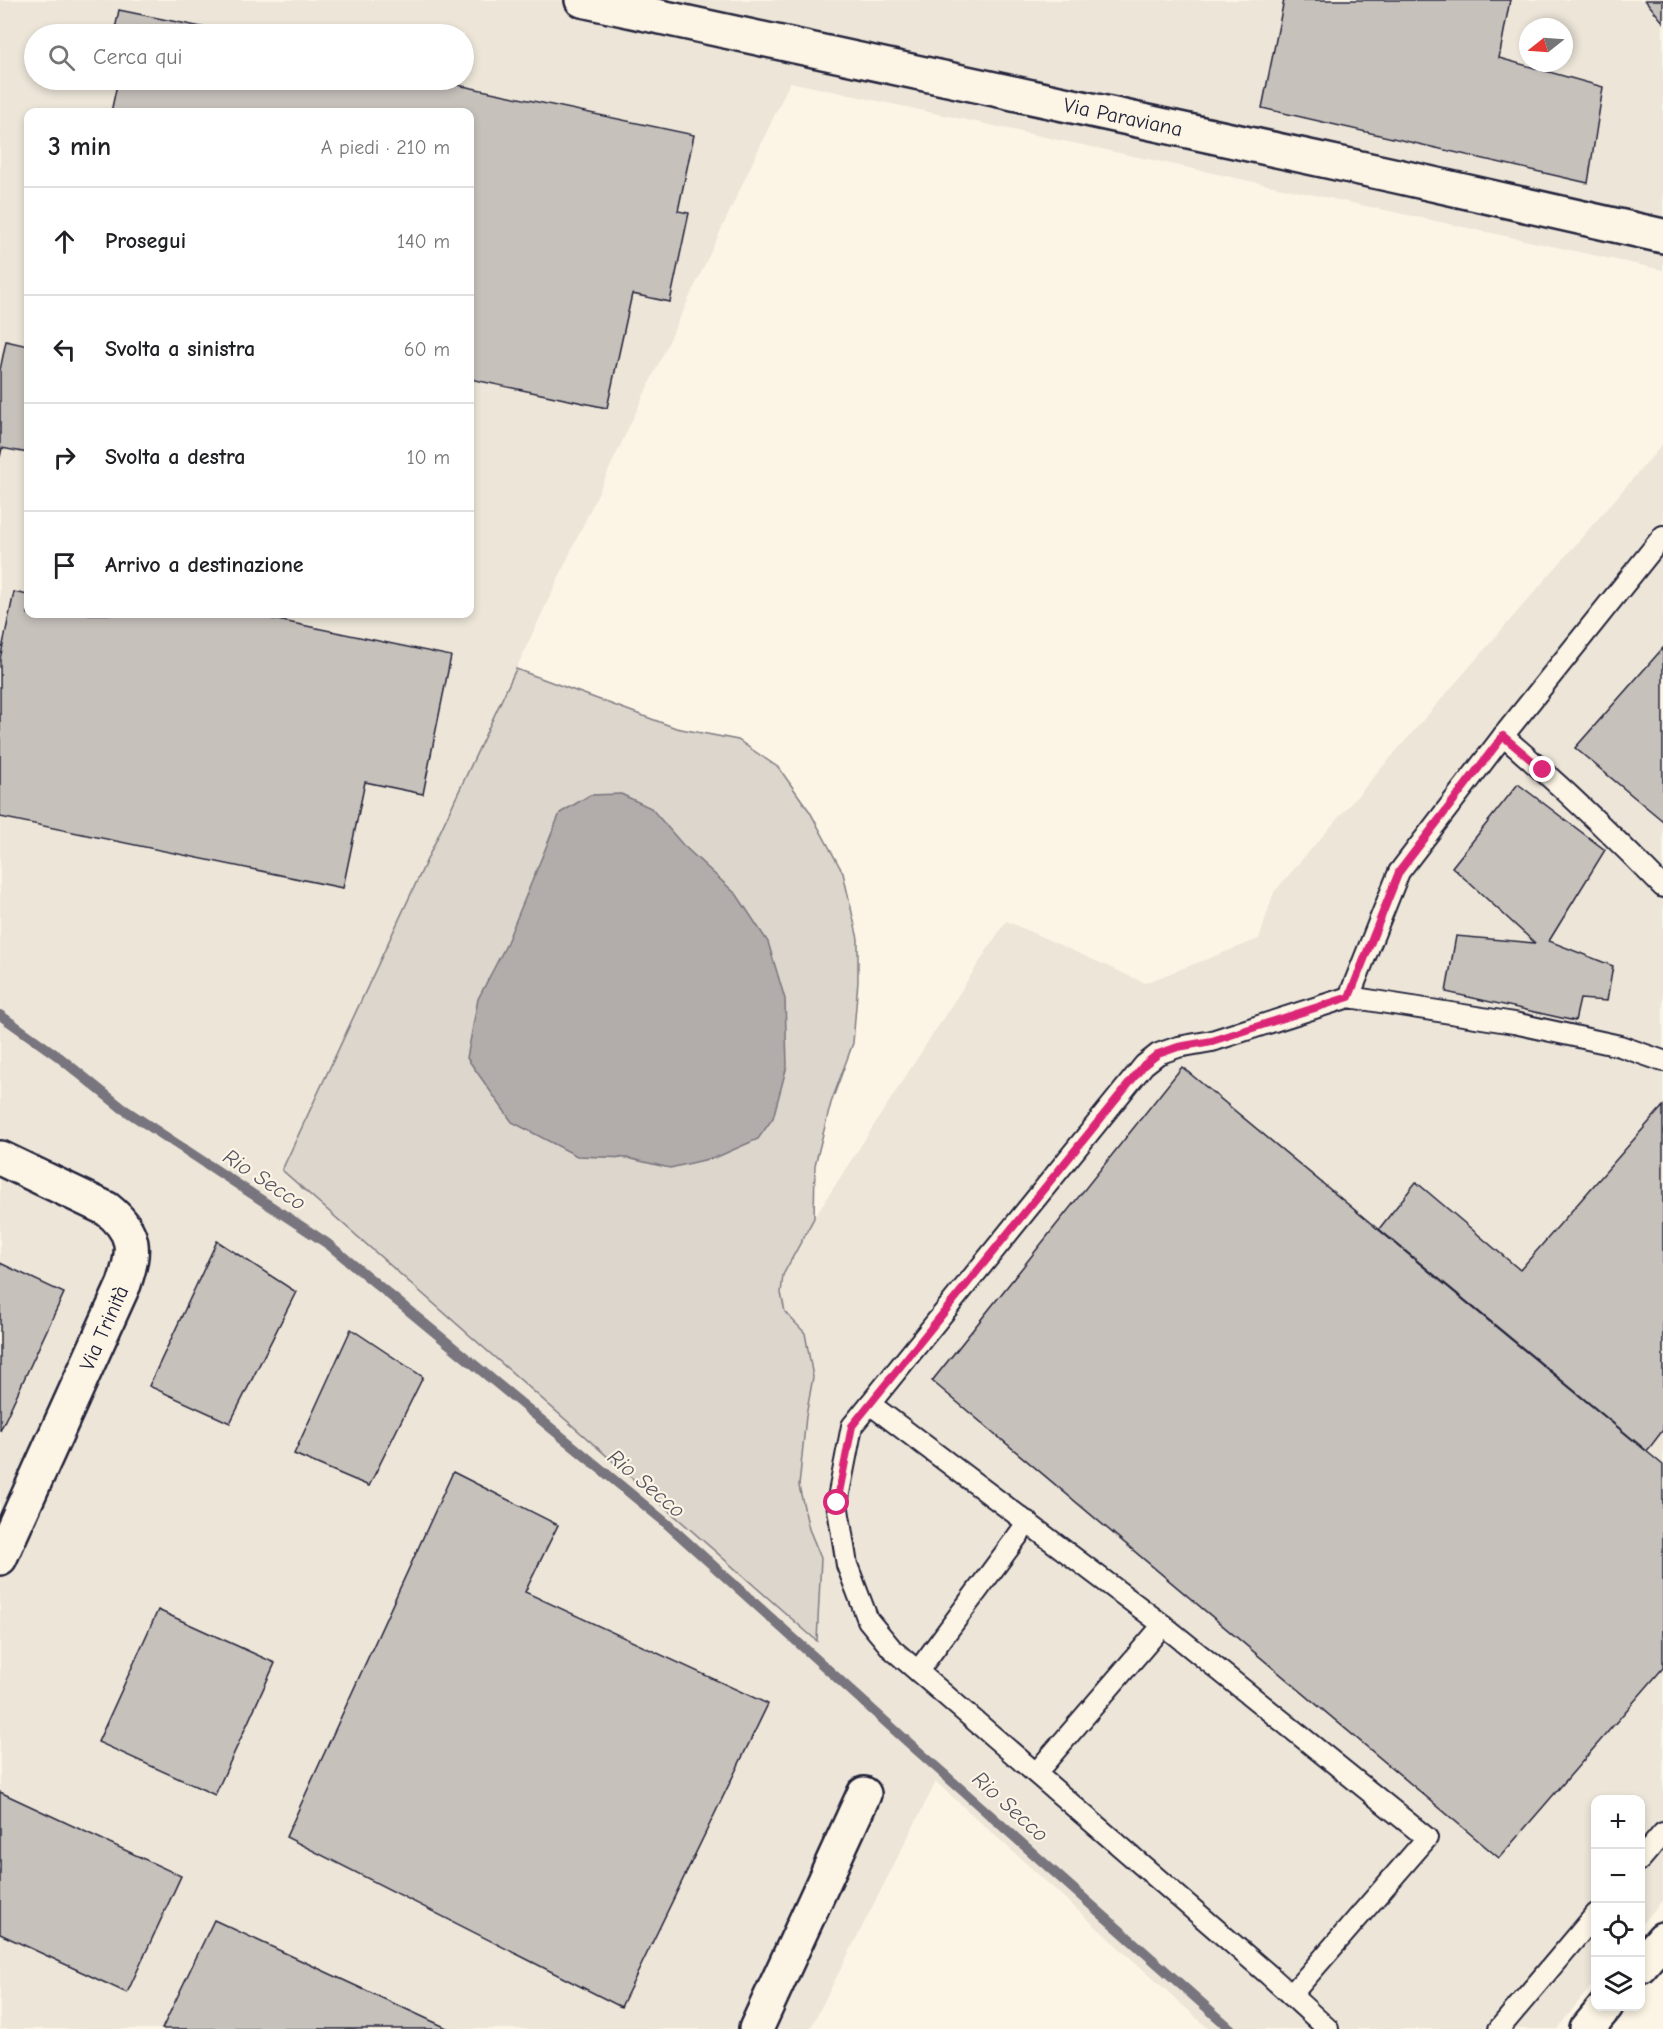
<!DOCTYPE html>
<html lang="it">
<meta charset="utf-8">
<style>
body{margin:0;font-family:"Comic Neue",sans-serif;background:#f6f6f6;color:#202124}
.controls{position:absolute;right:18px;bottom:18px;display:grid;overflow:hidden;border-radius:12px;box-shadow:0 3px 9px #0003}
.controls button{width:54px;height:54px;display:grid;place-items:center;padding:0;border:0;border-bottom:2px solid #e0e0e0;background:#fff;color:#202124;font:30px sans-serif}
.compass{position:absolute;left:1519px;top:18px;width:54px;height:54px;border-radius:50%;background:#fff;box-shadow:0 3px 9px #0003;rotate:253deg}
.stop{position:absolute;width:18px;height:18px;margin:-14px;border:4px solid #db2777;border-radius:50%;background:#fff}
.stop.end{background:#db2777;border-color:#fff;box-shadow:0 2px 6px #0008}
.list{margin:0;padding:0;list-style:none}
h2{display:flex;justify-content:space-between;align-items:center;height:78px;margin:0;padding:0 24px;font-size:26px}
h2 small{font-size:20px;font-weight:400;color:#757577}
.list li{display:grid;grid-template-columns:39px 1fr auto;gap:18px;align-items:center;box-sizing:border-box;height:108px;padding:0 24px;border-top:2px solid #e0e0e0}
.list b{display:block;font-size:22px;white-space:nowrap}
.list em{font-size:20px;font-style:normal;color:#757577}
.icon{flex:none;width:33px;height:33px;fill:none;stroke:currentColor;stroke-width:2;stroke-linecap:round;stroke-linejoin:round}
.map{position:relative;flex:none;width:1663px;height:2029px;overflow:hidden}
.search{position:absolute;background:#fff;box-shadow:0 3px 9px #0003;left:24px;top:24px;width:450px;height:66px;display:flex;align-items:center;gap:15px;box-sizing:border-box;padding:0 21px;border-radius:33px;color:#757577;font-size:22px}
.panel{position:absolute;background:#fff;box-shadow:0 3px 9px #0003;left:24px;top:108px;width:450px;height:510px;border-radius:12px}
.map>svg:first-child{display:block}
.built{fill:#ece5d8;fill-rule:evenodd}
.green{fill:#dcd6cc;stroke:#7f7c84;stroke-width:1.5}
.water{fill:#b2adab;stroke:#78757e;stroke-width:1.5}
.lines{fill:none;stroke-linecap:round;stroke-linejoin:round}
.stream{stroke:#78757e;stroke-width:10}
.building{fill:#c6c1bb;stroke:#22223b;stroke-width:1.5}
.lane-casing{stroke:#22223b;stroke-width:24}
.street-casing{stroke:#22223b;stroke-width:38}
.secondary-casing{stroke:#22223b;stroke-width:38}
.lane{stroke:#fcf5e5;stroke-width:20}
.street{stroke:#fcf5e5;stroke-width:33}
.secondary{stroke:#fcf5e5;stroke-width:33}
.route{stroke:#db2777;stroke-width:8}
.labels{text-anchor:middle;stroke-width:4.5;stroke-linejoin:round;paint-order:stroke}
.street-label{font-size:21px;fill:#22223b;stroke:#fcf5e5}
.water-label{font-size:22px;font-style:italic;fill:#545362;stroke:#fcf5e5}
</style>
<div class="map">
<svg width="1663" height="2029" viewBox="0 0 1663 2029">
<rect width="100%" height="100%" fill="#fcf5e5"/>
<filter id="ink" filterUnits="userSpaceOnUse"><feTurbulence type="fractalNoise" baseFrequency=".0167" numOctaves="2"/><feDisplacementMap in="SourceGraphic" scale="12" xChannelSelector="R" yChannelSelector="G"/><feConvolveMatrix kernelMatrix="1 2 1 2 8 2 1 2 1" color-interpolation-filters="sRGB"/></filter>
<g filter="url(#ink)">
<path class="built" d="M0,0H1663V270L790,82L282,1170L821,1558L809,1529L799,1486L806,1416L813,1377L805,1333L785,1312L781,1293L783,1275L814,1218L1006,921L1145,983L1259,939L1274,892L1663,444V1899L1641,1926L1640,1800H1596L1595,1981L1557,2029H1209L936,1782L810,2029H0ZM1528,27H1564V63H1528ZM34,34H464V80H34ZM28,112H470V614H28Z"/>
<polygon class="green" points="516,669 676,728 738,740 779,768 810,812 843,873 858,939 858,981 853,1043 831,1103 815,1165 814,1218 783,1275 781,1293 785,1312 805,1333 813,1377 806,1416 799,1486 809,1529 821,1558 817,1641 282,1170"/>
<polygon class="water" points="621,794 651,808 683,845 737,895 768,942 785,999 787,1066 773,1118 758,1139 717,1157 670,1168 627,1158 577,1156 512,1122 467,1058 478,999 505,947 560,813 590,795"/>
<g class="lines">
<polyline class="stream" points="0,1015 59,1057 122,1108 328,1244 665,1522 909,1743 1231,2029"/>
</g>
<g class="building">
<polygon points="1284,0 1510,0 1499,58 1603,87 1588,183 1262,108"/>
<polygon points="1645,0 1663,0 1663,22"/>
<polygon points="119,10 235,34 114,34"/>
<polygon points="118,80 288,80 320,86 322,80 434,80 694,135 678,211 689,213 670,302 632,294 607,408 470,379 470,112 111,112"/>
<polygon points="6,341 28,346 28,453 2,448 0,457 0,370"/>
<polygon points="14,592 28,595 28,614 249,614 451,656 423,794 365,782 343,888 0,817 0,659"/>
<polygon points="1663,648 1663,821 1575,748"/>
<polygon points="1518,784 1605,850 1549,941 1613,966 1607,1001 1580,999 1575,1021 1446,992 1456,936 1535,943 1452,867"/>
<polygon points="1182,1067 1663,1465 1663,1668 1499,1858 932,1381"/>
<polygon points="1663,1106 1663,1430 1647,1451 1379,1229 1416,1182 1520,1270"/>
<polygon points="217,1241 296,1292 230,1423 149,1386"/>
<polygon points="0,1263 64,1293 0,1431"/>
<polygon points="351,1329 423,1377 369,1486 294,1454"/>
<polygon points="453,1472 558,1525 525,1592 768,1704 621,2007 286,1837"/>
<polygon points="158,1610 275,1663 215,1795 98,1742"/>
<polygon points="0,1792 181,1876 127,1993 0,1934"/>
<polygon points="214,1920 449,2029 162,2029"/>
</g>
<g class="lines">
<defs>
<g id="lane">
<polyline points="1503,736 1663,536"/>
<path d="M1349,997L1399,872L1503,736C1559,784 1612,834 1663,887"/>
<polyline points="870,1404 1163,1625"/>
<polyline points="918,1671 1028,1522"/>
<polyline points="1036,1773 1163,1625 1427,1838 1291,1995"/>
<polyline points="1640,1860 1663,1833"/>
<polyline points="1328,2029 1269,1975 892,1649 868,1620 847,1565 837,1503 852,1426 1144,1065 1158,1054 1178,1047 1212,1041 1349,997 1514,1023 1620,1046 1663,1061"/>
<polyline points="1499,2029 1596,1914"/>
</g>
<g id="street">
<polyline points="582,0 1397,176 1663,236"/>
<path d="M0,1158L107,1209C137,1233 135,1251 124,1284L0,1558"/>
<polyline points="756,2029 864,1794"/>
</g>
<g id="secondary">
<polyline points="1640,1966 1663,1939"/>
<polyline points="1587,2029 1606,2006"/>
</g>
</defs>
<use href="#lane" class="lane-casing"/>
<use href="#street" class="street-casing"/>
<use href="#secondary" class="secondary-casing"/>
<use href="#lane" class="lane"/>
<use href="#street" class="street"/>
<use href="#secondary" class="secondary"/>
</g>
</g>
<g class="lines" filter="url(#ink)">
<polyline class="route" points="837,1503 852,1426 1144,1065 1158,1054 1178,1047 1212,1041 1349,997 1399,872 1503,736 1543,770"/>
</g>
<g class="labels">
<g class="street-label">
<text transform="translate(1123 117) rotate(12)" y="7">Via Paraviana</text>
<text transform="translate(104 1328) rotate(-66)" y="7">Via Trinità</text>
</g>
<g class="water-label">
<text transform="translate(265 1179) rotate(33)" y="8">Rio Secco</text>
<text transform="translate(647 1483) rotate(40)" y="8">Rio Secco</text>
<text transform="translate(1011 1806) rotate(42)" y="8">Rio Secco</text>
</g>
</g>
</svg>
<div class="controls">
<button>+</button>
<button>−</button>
<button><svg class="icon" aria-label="locate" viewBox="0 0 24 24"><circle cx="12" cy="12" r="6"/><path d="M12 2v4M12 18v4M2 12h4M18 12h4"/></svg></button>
<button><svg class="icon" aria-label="layers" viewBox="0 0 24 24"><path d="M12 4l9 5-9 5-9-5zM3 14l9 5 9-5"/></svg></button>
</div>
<svg class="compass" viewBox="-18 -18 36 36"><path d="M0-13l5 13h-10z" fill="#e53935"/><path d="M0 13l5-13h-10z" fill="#757577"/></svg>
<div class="stop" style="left:837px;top:1503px"></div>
<div class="stop end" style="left:1543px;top:770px"></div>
<div class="search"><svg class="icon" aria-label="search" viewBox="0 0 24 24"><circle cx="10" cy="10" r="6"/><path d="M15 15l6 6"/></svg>Cerca qui</div>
<section class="panel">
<h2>3 min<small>A piedi · 210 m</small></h2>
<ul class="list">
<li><svg class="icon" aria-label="ahead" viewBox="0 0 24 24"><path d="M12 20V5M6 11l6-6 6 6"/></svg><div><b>Prosegui</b></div><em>140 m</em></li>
<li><svg class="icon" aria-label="left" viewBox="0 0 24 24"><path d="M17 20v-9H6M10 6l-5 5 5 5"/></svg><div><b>Svolta a sinistra</b></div><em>60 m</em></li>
<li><svg class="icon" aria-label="right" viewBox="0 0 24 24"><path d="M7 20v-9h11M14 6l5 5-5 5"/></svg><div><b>Svolta a destra</b></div><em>10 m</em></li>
<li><svg class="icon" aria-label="arrive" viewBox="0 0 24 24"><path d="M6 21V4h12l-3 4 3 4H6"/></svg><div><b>Arrivo a destinazione</b></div></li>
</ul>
</section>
</div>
